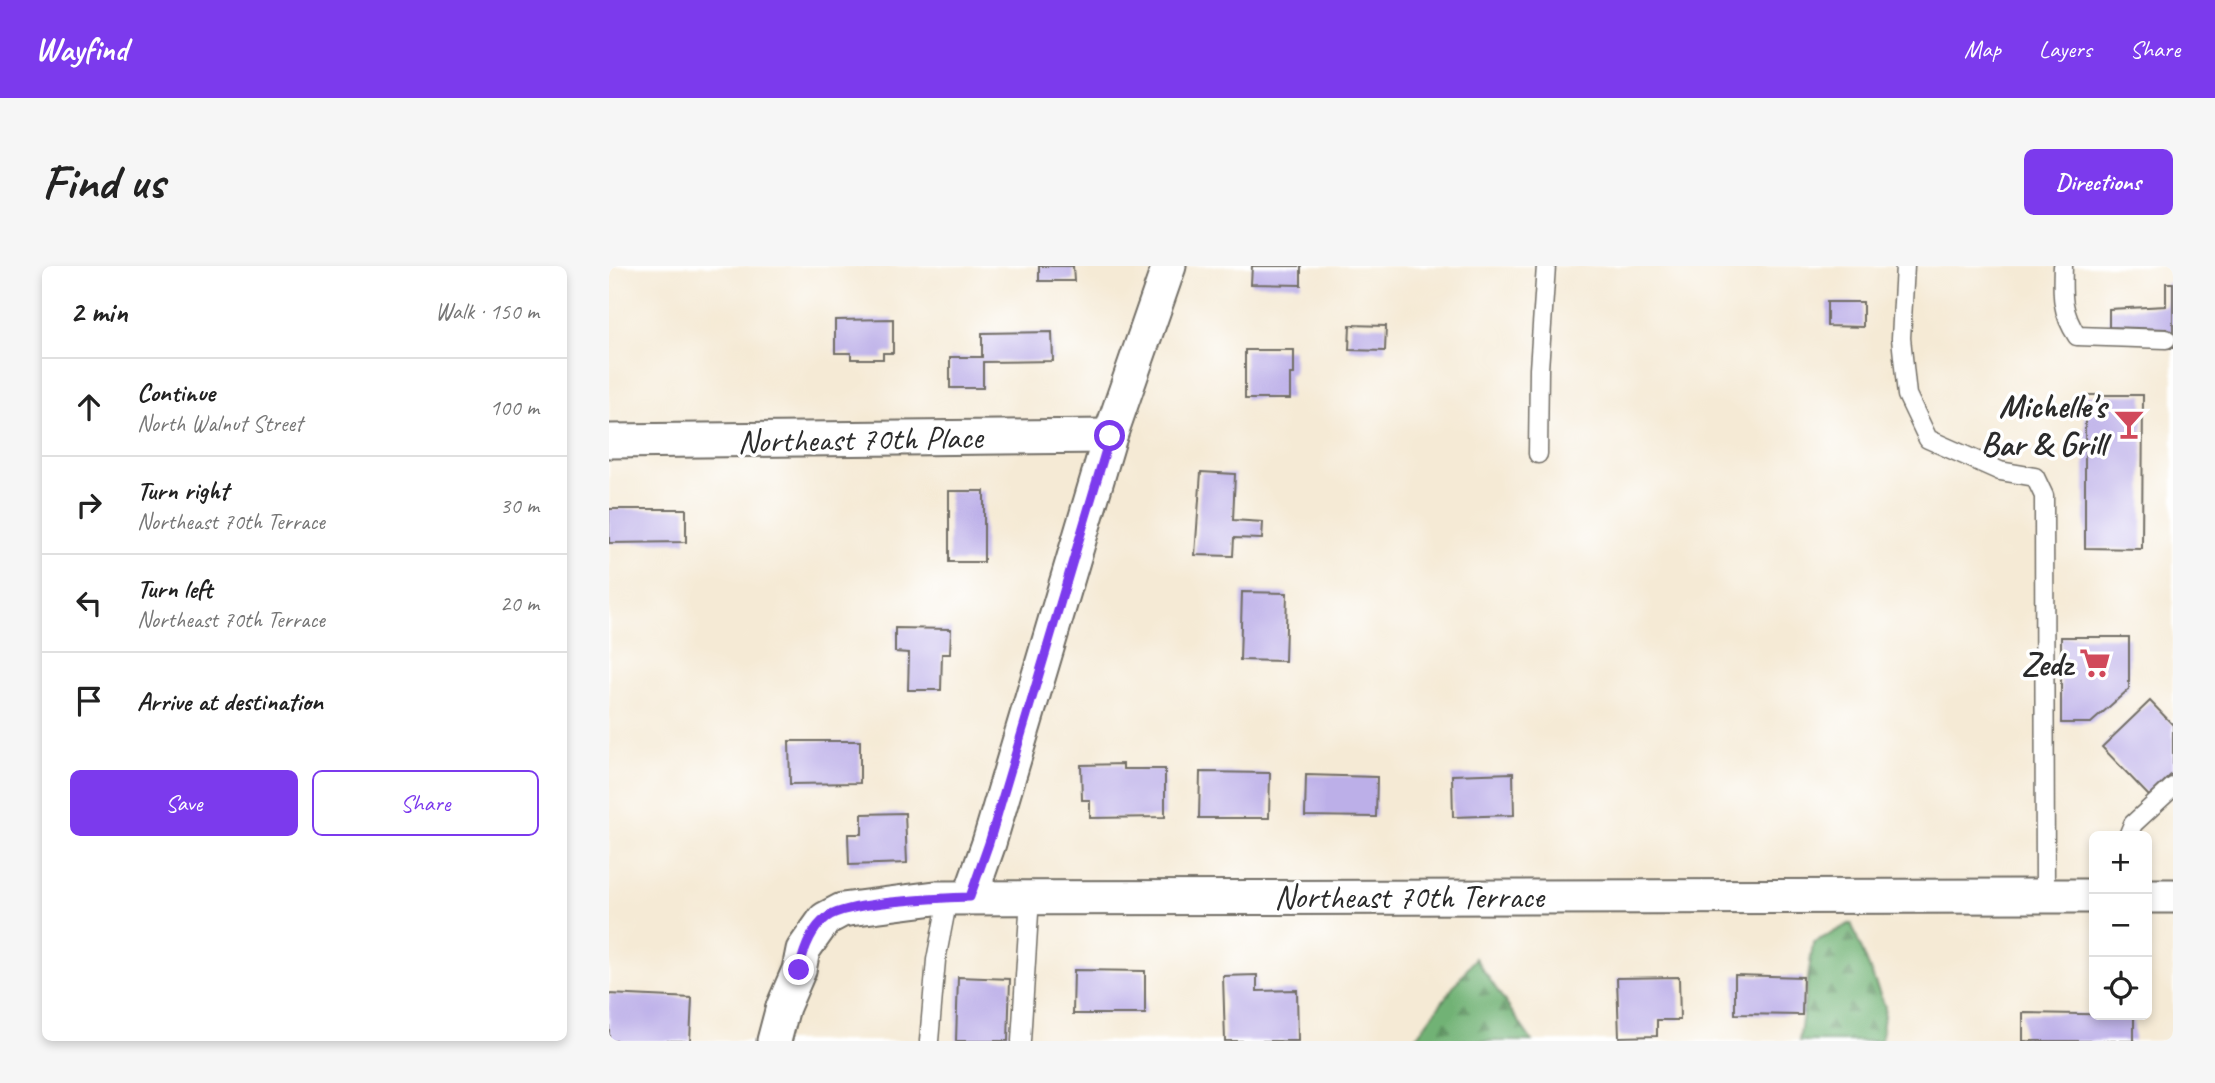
<!DOCTYPE html>
<meta charset="utf-8">
<style>
body{margin:0;font-family:Caveat,sans-serif;background:#f6f6f6;color:#222}
.controls{position:absolute;right:21px;bottom:21px;display:grid;overflow:hidden;border-radius:10px;box-shadow:0 4px 10px #0003}
.controls button{width:63px;height:63px;display:grid;place-items:center;padding:0;border:0;border-bottom:2px solid #e0e0e0;background:#fff;color:#222;font:35px sans-serif}
.stop{position:absolute;width:21px;height:21px;margin:-16px;border:5px solid #7c3aed;border-radius:50%;background:#fff}
.stop.end{background:#7c3aed;border-color:#fff;box-shadow:0 2px 7px #0008}
.list{margin:0;padding:0;list-style:none}
h2{display:flex;justify-content:space-between;align-items:center;height:91px;margin:0;padding:0 28px;font-size:30px}
h2 small{font-size:23px;font-weight:400;color:#767676}
.list li{display:grid;grid-template-columns:46px 1fr auto;gap:21px;align-items:center;box-sizing:border-box;height:98px;padding:0 28px;border-top:2px solid #e0e0e0}
.list b{display:block;font-size:26px;white-space:nowrap}
.list p{margin:0;font-size:23px;white-space:nowrap;color:#767676}
.list em{font-size:23px;font-style:normal;color:#767676}
.actions{display:flex;gap:14px;padding:21px 28px}
.actions a{flex:1;padding:16px 0;border:2px solid #7c3aed;border-radius:10px;text-align:center;font-size:24px;color:#7c3aed}
.actions .main{background:#7c3aed;color:#fff}
.icon{flex:none;width:38px;height:38px;fill:none;stroke:currentColor;stroke-width:2;stroke-linecap:round;stroke-linejoin:round}
.map{position:relative;flex:none;width:1564px;height:775px;overflow:hidden;border-radius:10px}
header{display:flex;align-items:center;gap:42px;box-sizing:border-box;height:98px;padding:0 35px;background:#7c3aed;color:#fff}
header strong{font-size:33px}
nav{display:flex;gap:38px;margin-inline-start:auto;font-size:24px}
.intro{display:flex;align-items:center;justify-content:space-between;box-sizing:border-box;height:168px;padding:0 42px}
h1{margin:0;font-size:49px}
.button{padding:18px 32px;border-radius:10px;background:#7c3aed;color:#fff;font-size:24px;font-weight:700}
main{display:flex;gap:42px;padding:0 42px}
aside{flex:1;background:#fff;border-radius:10px;box-shadow:0 4px 10px #0003}
.map>svg:first-child{display:block}
.forest{fill:url(#forest-firs);stroke:#4e6e50;stroke-width:2}
.building{fill:#bcafe8}
.lines{fill:none;stroke-linecap:round;stroke-linejoin:round}
.lane-casing{stroke:#726e66;stroke-width:21}
.street-casing{stroke:#726e66;stroke-width:37}
.lane{stroke:#fff;stroke-width:18}
.street{stroke:#fff;stroke-width:33}
.route{stroke:#7c3aed;stroke-width:9}
.labels{text-anchor:middle;stroke-width:7;stroke-linejoin:round;paint-order:stroke}
.poi-label{font-size:33px;font-weight:bold;fill:#2b2b2b;stroke:#fff;text-anchor:end}
.street-label{font-size:33px;fill:#2b2b2b;stroke:#fff}
</style>
<header>
<strong>Wayfind</strong>
<nav><a>Map</a><a>Layers</a><a>Share</a></nav>
</header>
<div class="intro"><h1>Find us</h1><a class="button">Directions</a></div>
<main>
<aside>
<h2>2 min<small>Walk · 150 m</small></h2>
<ul class="list">
<li><svg class="icon" aria-label="ahead" viewBox="0 0 24 24"><path d="M12 20V5M6 11l6-6 6 6"/></svg><div><b>Continue</b><p>North Walnut Street</p></div><em>100 m</em></li>
<li><svg class="icon" aria-label="right" viewBox="0 0 24 24"><path d="M7 20v-9h11M14 6l5 5-5 5"/></svg><div><b>Turn right</b><p>Northeast 70th Terrace</p></div><em>30 m</em></li>
<li><svg class="icon" aria-label="left" viewBox="0 0 24 24"><path d="M17 20v-9H6M10 6l-5 5 5 5"/></svg><div><b>Turn left</b><p>Northeast 70th Terrace</p></div><em>20 m</em></li>
<li><svg class="icon" aria-label="arrive" viewBox="0 0 24 24"><path d="M6 21V4h12l-3 4 3 4H6"/></svg><div><b>Arrive at destination</b></div></li>
</ul>
<div class="actions"><a class="main">Save</a><a>Share</a></div>
</aside>
<div class="map">
<svg width="1564" height="775" viewBox="0 0 1564 775">
<defs>
<pattern id="forest-firs" width="22" height="20" patternUnits="userSpaceOnUse" patternTransform="scale(1.75)"><rect width="22" height="20" fill="#71b275"/><path d="M5 1l3.5 6h-7zM16 11l3.5 6h-7z" fill="#5d9160"/></pattern>
</defs>
<rect width="100%" height="100%" fill="#fff"/>
<filter id="ink" filterUnits="userSpaceOnUse"><feTurbulence type="fractalNoise" baseFrequency=".0143" numOctaves="2"/><feDisplacementMap in="SourceGraphic" scale="14" xChannelSelector="R" yChannelSelector="G"/><feConvolveMatrix kernelMatrix="1 2 1 2 8 2 1 2 1" color-interpolation-filters="sRGB"/></filter>
<filter id="wash" filterUnits="userSpaceOnUse"><feTurbulence type="fractalNoise" baseFrequency=".00686" numOctaves="4" result="noise"/><feDisplacementMap in="SourceGraphic" scale="28" xChannelSelector="R" yChannelSelector="G"/><feGaussianBlur stdDeviation="1.57" result="paint"/><feColorMatrix in="noise" values="0 0 0 0 0 0 0 0 0 0 0 0 0 0 0 0 0 1.4 0 .05"/><feComposite in="paint" operator="in"/></filter>
<g filter="url(#wash)">
<rect width="100%" height="100%" fill="#f5ead5"/>
<g class="forest">
<polygon points="1242,657 1276,741 1272,775 1190,775 1204,677"/>
<polygon points="866,692 923,775 804,775"/>
</g>
<g id="blocks">
<g class="building">
<polygon points="430,0 464,0 465,15 430,15"/>
<polygon points="643,0 692,0 692,19 642,18"/>
<polygon points="1557,17 1564,17 1564,82 1557,82 1557,63 1500,61 1500,43 1557,40"/>
<polygon points="1218,36 1254,36 1254,61 1218,60"/>
<polygon points="284,53 284,87 274,87 274,93 242,93 242,87 226,87 226,54"/>
<polygon points="741,59 777,60 776,85 740,84"/>
<polygon points="443,66 444,95 374,96 374,122 341,122 341,91 373,91 373,67"/>
<polygon points="636,84 685,84 685,108 681,108 681,133 636,133"/>
<polygon points="1476,129 1534,129 1533,283 1476,282"/>
<polygon points="592,206 626,208 624,254 654,256 653,273 625,272 624,290 586,289"/>
<rect x="340" y="225" width="35" height="71"/>
<polygon points="0,243 77,243 77,276 0,277"/>
<polygon points="633,326 678,327 676,395 631,394"/>
<polygon points="286,362 342,363 341,388 333,388 332,424 299,424 300,387 286,386"/>
<polygon points="1452,371 1520,371 1520,423 1482,457 1452,457"/>
<polygon points="1541,435 1564,459 1564,507 1540,530 1493,481"/>
<polygon points="180,475 251,475 251,517 181,518"/>
<polygon points="514,498 514,503 556,503 556,551 481,552 481,534 473,534 472,499"/>
<polygon points="591,506 661,507 660,552 590,552"/>
<polygon points="904,507 905,549 844,551 843,509"/>
<polygon points="697,509 768,511 767,551 696,550"/>
<polygon points="296,547 298,597 240,599 239,568 253,568 253,548"/>
<polygon points="465,704 536,705 536,748 464,748"/>
<polygon points="648,709 648,725 688,724 689,775 616,775 614,710"/>
<polygon points="1126,709 1194,711 1193,749 1126,748"/>
<polygon points="349,711 401,713 399,775 347,775"/>
<polygon points="1070,711 1071,754 1048,754 1048,770 1010,771 1008,712"/>
<polygon points="0,728 83,732 81,775 0,775"/>
<polygon points="1414,747 1525,749 1525,775 1414,775"/>
</g>
</g>
</g>
<g filter="url(#ink)">
<use href="#blocks" fill-opacity="0" stroke="#726e66" stroke-width="2"/>
<g class="lines">
<defs>
<g id="lane">
<polyline points="1296,0 1292,72 1298,129 1319,173 1391,205 1426,211 1435,230 1436,629"/>
<path d="M1454,0C1453,28 1452,46 1468,70L1557,73"/>
<polyline points="929,188 930,103 937,0"/>
<polyline points="1519,570 1524,558 1564,521"/>
<polyline points="320,775 327,694 339,632"/>
<polyline points="412,775 421,631"/>
</g>
<g id="street">
<polyline points="0,175 501,170"/>
<polyline points="1538,630 1564,630"/>
<polyline points="361,631 380,577 501,170 560,0"/>
<polyline points="165,775 174,741 190,704 194,684 216,653 233,644 326,632 1485,630"/>
</g>
</defs>
<use href="#lane" class="lane-casing"/>
<use href="#street" class="street-casing"/>
<use href="#lane" class="lane"/>
<use href="#street" class="street"/>
</g>
</g>
<g class="lines" filter="url(#ink)">
<path class="route" d="M190,704C194,686 202,663 217,652C237,636 332,632 361,631L380,577L501,170"/>
</g>
<defs>
<symbol id="bar-bare" viewBox="-9 -9 18 18"><path d="M-6-5H6L.8 .8V4.5H3.5V6h-7V4.5H-.8V.8Z" fill="#d1495b" stroke="#fff" stroke-width="2.5" paint-order="stroke"/></symbol>
<symbol id="supermarket-bare" viewBox="-9 -9 18 18"><path d="M-6-5.5h2.5l.6 2H6L4.5 2H-2.5L-4.4-4H-6ZM-1.5 3.2a1.3 1.3 0 1 0 .1 0ZM3 3.2a1.3 1.3 0 1 0 .1 0Z" fill="#d1495b" stroke="#fff" stroke-width="2.5" paint-order="stroke"/></symbol>
</defs>
<g fill-rule="evenodd">
<use href="#bar-bare" x="1498" y="136" width="44" height="44"/>
<use href="#supermarket-bare" x="1464" y="375" width="44" height="44"/>
</g>
<g class="labels">
<g class="poi-label">
<text x="1497" y="151">Michelle's<tspan x="1497" dy="38">Bar &amp; Grill</tspan></text>
<text x="1463" y="409">Zedz</text>
</g>
<g class="street-label">
<text transform="translate(251 172) rotate(-1)" y="12">Northeast 70th Place</text>
<text x="800" y="642">Northeast 70th Terrace</text>
</g>
</g>
</svg>
<div class="controls">
<button>+</button>
<button>−</button>
<button><svg class="icon" aria-label="locate" viewBox="0 0 24 24"><circle cx="12" cy="12" r="6"/><path d="M12 2v4M12 18v4M2 12h4M18 12h4"/></svg></button>
</div>
<div class="stop" style="left:501px;top:170px"></div>
<div class="stop end" style="left:190px;top:704px"></div>
</div>
</main>
